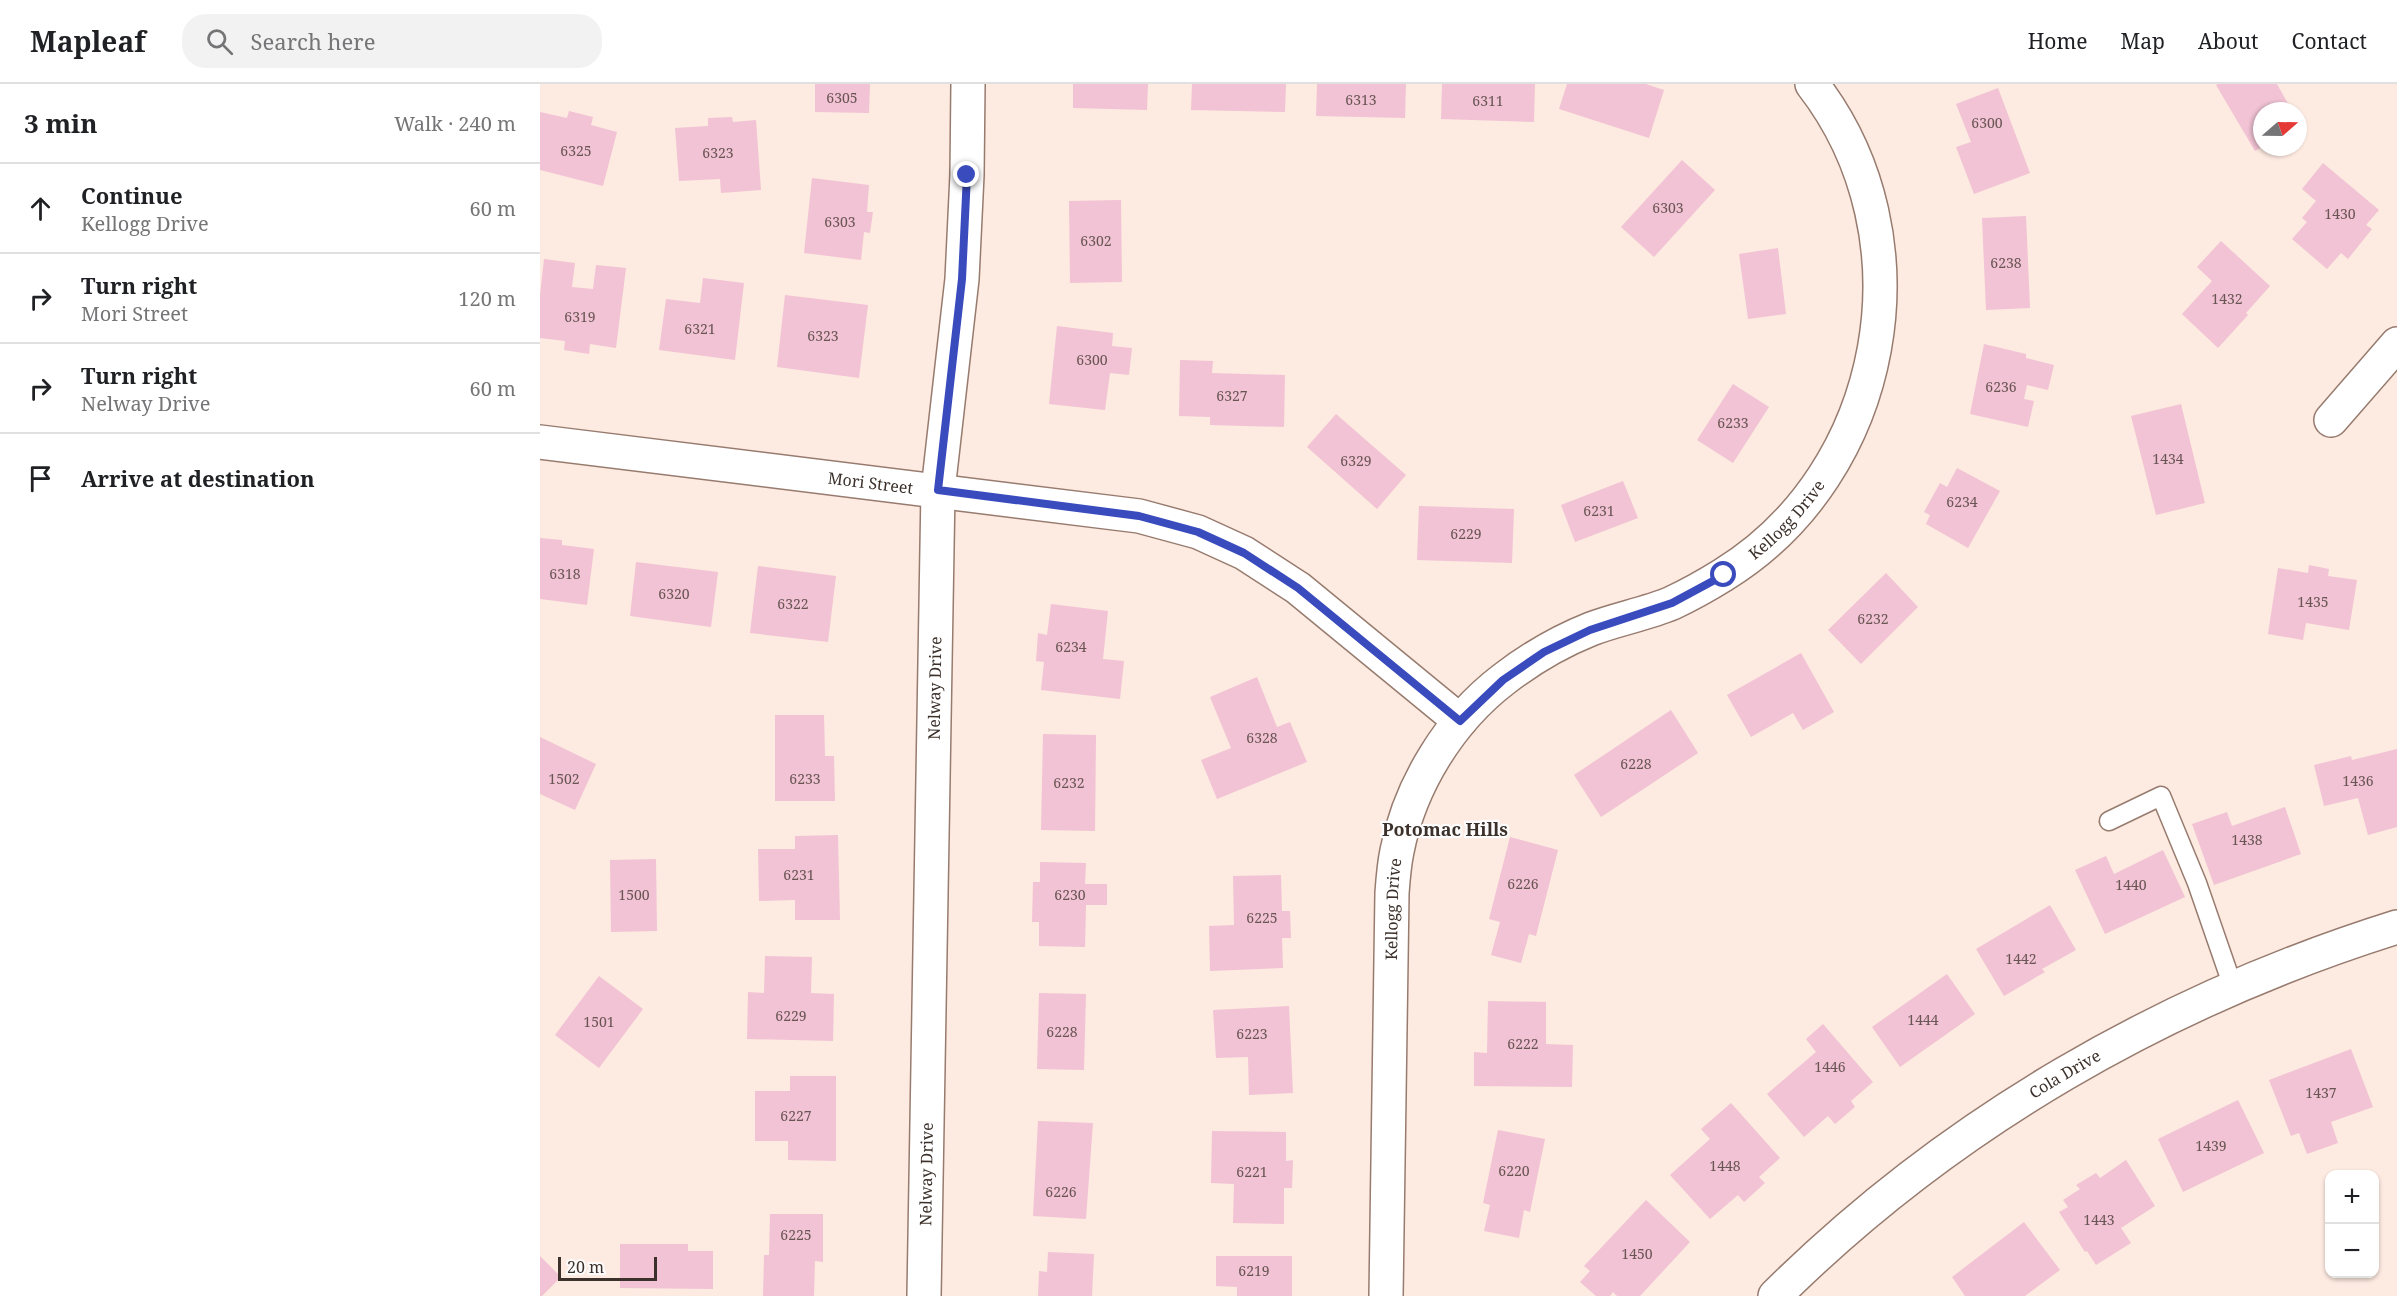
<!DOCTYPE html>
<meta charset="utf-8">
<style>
body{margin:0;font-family:"Noto Serif",serif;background:#f2f2f2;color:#202124}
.controls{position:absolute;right:18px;bottom:18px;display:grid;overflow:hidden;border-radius:12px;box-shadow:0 2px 4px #0004}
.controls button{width:54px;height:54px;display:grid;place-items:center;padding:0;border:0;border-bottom:2px solid #e0e0e0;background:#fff;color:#202124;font:30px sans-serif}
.compass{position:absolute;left:1713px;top:18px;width:54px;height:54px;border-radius:50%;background:#fff;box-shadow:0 2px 4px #0004;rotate:70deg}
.scale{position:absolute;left:18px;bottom:15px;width:99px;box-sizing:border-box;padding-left:6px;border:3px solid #3b302a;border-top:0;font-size:16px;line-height:21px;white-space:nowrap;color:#3b302a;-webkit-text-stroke:4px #fcfcfc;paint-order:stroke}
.stop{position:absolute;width:18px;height:18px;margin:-14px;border:4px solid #3a4bbe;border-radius:50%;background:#fff}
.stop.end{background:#3a4bbe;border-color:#fff;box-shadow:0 2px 6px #0008}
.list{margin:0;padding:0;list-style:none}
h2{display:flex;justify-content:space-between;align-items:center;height:78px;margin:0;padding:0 24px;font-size:26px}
h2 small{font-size:20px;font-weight:400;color:#757577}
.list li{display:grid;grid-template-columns:39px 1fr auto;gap:18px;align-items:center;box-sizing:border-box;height:90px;padding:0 24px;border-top:2px solid #e0e0e0}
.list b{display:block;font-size:22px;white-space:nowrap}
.list p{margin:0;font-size:20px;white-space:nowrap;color:#757577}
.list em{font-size:20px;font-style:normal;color:#757577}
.icon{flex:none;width:33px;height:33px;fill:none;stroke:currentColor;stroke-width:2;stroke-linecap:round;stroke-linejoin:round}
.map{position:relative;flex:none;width:1857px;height:1212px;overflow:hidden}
header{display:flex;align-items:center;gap:36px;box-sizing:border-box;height:84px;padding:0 30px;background:#fff;border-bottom:2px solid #e0e0e0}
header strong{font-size:28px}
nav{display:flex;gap:33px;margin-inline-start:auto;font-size:21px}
.search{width:420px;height:54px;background:#f2f2f2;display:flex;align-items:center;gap:15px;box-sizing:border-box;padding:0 21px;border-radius:24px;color:#757577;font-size:22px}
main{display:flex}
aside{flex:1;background:#fff}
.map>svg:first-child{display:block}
.building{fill:#f2c3d4}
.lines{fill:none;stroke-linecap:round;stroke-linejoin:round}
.lane-casing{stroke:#977b6e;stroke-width:21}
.street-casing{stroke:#977b6e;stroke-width:36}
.lane{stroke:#fff;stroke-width:18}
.street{stroke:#fff;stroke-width:33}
.route{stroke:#3a4bbe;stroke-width:8}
.labels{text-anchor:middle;stroke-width:4.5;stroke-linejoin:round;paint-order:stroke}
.number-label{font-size:14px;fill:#695554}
.street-label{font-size:16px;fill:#3b302a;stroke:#fcfcfc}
.neighbourhood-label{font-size:18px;font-weight:bold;fill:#3b302a;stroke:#fcfcfc}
</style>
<header>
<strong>Mapleaf</strong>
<div class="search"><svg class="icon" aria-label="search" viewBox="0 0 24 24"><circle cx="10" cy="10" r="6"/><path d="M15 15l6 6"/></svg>Search here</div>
<nav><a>Home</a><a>Map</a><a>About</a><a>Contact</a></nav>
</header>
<main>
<aside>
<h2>3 min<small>Walk · 240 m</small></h2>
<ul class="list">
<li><svg class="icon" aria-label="ahead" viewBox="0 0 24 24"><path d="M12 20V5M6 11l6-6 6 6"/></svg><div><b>Continue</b><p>Kellogg Drive</p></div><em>60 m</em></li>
<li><svg class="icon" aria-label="right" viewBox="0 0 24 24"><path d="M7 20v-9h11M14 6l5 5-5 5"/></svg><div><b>Turn right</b><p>Mori Street</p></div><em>120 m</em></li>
<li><svg class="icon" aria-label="right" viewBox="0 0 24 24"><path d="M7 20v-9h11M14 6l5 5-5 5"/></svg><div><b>Turn right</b><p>Nelway Drive</p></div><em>60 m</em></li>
<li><svg class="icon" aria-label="arrive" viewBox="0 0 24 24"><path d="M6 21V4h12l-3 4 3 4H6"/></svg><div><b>Arrive at destination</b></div></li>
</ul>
</aside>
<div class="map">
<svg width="1857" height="1212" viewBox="0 0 1857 1212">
<rect width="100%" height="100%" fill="#fdeae1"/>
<g class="building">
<polygon points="275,0 330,0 329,29 275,28"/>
<polygon points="533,0 608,0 607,26 533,24"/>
<polygon points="652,0 746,0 745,28 651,26"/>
<polygon points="777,0 866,0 865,34 776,32"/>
<polygon points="902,0 995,0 994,38 901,35"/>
<polygon points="1027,0 1106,0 1124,6 1109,54 1019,25"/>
<polygon points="1678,0 1737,0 1752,27 1722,27 1722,63 1715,67 1676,1"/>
<polygon points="1458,4 1490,89 1434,110 1416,63 1431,58 1416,20"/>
<polygon points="29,27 53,33 51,41 77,48 63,102 0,86 0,28 27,34"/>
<polygon points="192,33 193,38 216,36 221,106 181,109 180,95 139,97 135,44 168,42 168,34"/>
<polygon points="1142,76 1175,106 1114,173 1081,143"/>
<polygon points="1783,79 1839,126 1826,141 1832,145 1808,175 1801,169 1787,185 1752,155 1767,138 1762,134 1776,117 1762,105"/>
<polygon points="272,94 329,101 327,128 333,128 330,149 324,148 321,176 264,169"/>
<polygon points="581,116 582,198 530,199 529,117"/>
<polygon points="1486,132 1490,224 1446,226 1442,134"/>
<polygon points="1681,157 1730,202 1706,229 1708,231 1678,264 1642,230 1672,197 1657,183"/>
<polygon points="1238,164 1246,230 1208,235 1199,170"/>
<polygon points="4,175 35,179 32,203 53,205 56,181 86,184 76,264 50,260 49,270 24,266 25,257 0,254 0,211"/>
<polygon points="163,194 204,199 195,276 119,266 126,215 160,219"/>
<polygon points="245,211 328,221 319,294 237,283"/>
<polygon points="517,242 573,249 572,262 592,264 589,291 570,289 565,326 509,320"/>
<polygon points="1444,260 1486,270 1486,274 1514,281 1508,306 1487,301 1484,315 1494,317 1488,343 1430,330"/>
<polygon points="640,276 673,277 672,289 745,291 744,343 670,341 670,333 639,332"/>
<polygon points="1193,300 1229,323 1193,379 1157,356"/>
<polygon points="1641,320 1665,419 1616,431 1591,332"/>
<polygon points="796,330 866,391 837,425 767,363"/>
<polygon points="1417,384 1460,407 1428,464 1386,440 1390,431 1384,428 1400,399 1407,403"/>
<polygon points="1083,397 1098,434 1035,458 1021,421"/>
<polygon points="879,422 974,425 972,479 877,476"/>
<polygon points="0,454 22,456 22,461 54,465 47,521 0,515"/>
<polygon points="96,478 178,488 171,543 90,532"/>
<polygon points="1769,481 1789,485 1788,492 1817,496 1809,546 1766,539 1763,556 1728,550 1738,484 1768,489"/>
<polygon points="218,482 296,492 288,558 210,549"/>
<polygon points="1346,489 1378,523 1321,580 1288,546"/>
<polygon points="511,520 568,527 563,575 584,577 580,615 501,606 504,578 496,577 498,549 507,551"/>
<polygon points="1261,569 1294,628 1263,646 1253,629 1211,653 1187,611"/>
<polygon points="717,593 737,643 750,638 767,678 677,715 661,676 691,664 670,613"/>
<polygon points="1131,626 1158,669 1061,733 1034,691"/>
<polygon points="235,631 284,631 285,672 294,672 295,717 235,717"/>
<polygon points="503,650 556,651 555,747 501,746"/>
<polygon points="0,653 56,680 35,726 0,710"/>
<polygon points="1857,665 1857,743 1828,751 1818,714 1784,722 1774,681 1811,672 1812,676"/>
<polygon points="1745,723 1761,770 1674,801 1652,740 1687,728 1692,742"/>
<polygon points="298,751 300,836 255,836 255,816 219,817 218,765 255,765 255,752"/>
<polygon points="970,753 1018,766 996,852 989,850 981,879 951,871 960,838 949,835"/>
<polygon points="1623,766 1645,813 1565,850 1535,786 1566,772 1574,790"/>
<polygon points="116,775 117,847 71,848 70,776"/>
<polygon points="500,778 546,779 545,800 567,800 567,821 546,821 545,863 499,862 499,838 492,838 493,798 500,798"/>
<polygon points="741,791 742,827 750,827 751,854 742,854 743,884 670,887 669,842 694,841 693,792"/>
<polygon points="1510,821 1536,866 1502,885 1505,888 1464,912 1436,865"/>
<polygon points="225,872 272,873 271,909 294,910 293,957 207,955 208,908 224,909"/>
<polygon points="1407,890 1435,930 1360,983 1332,943"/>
<polygon points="59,892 103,925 59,984 15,951"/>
<polygon points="499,909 546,910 544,986 497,985"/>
<polygon points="948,917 1006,918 1006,960 1033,961 1032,1003 934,1002 934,968 947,969"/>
<polygon points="749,922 753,1009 709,1011 708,973 676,974 673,926"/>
<polygon points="1283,940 1333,998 1311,1017 1315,1023 1295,1040 1288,1032 1264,1053 1227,1010 1276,968 1266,955"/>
<polygon points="1811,965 1833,1023 1791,1038 1798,1059 1767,1070 1759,1049 1751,1052 1729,996"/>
<polygon points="250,992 296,992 296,1077 248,1076 248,1057 215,1057 215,1007 250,1007"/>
<polygon points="1698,1016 1724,1069 1643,1108 1618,1055"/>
<polygon points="1191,1019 1240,1074 1219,1093 1225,1099 1204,1118 1198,1111 1170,1135 1130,1091 1170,1055 1161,1045"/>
<polygon points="498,1037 553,1039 546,1135 493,1132"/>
<polygon points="958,1046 1005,1055 990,1128 984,1126 979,1154 944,1147 950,1121 943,1119"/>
<polygon points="672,1047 746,1048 746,1077 753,1076 752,1104 744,1104 744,1140 693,1139 694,1100 671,1099"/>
<polygon points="1586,1076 1615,1122 1581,1144 1591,1159 1556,1181 1547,1167 1545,1168 1519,1128 1528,1123 1523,1116 1540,1105 1536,1101 1556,1089 1560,1094"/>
<polygon points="1106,1116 1150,1158 1100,1212 1077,1212 1073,1208 1070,1212 1056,1212 1040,1198 1050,1187 1044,1182"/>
<polygon points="230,1130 283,1130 283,1178 275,1177 274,1212 223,1212 224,1171 229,1171"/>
<polygon points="1484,1138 1520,1186 1485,1212 1425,1212 1412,1193"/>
<polygon points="80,1160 148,1160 148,1167 173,1167 173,1205 80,1204"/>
<polygon points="508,1168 554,1170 552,1212 498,1212 499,1187 507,1188"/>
<polygon points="0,1172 21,1193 2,1212 0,1212"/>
<polygon points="676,1172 752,1172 752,1212 697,1212 697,1203 676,1202"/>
</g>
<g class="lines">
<defs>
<polyline id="lane" points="1569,737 1621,712 1657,799 1693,903"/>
<g id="street">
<polyline points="1791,336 1857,260"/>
<path id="s1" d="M0,358L599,432L658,448L704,469L758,504L920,637"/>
<path id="s2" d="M384,1212L398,406L422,195L427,91L428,0"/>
<path id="s3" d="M846,1212L852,809C853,795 854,781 857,767C870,701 910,636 964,595C990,575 1021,557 1051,545C1077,535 1106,530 1132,519C1149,511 1167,501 1183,491C1349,389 1391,153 1272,0"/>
<path id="s4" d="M1235,1212C1409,1039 1624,916 1857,843"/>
</g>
</defs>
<use href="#lane" class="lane-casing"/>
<use href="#street" class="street-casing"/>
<use href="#lane" class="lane"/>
<use href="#street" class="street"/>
</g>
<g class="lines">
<polyline class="route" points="427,91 422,195 398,406 599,432 658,448 704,469 758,504 920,637 963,596 1004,568 1050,546 1132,519 1184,491"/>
</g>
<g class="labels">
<g class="number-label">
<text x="302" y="19">6305</text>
<text x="821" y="21">6313</text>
<text x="948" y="22">6311</text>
<text x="1447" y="44">6300</text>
<text x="36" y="72">6325</text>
<text x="178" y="74">6323</text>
<text x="1128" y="129">6303</text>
<text x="1800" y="135">1430</text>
<text x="300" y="143">6303</text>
<text x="556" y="162">6302</text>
<text x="1466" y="184">6238</text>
<text x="1687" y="220">1432</text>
<text x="40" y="238">6319</text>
<text x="160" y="250">6321</text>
<text x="283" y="257">6323</text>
<text x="552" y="281">6300</text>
<text x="1461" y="308">6236</text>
<text x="692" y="317">6327</text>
<text x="1193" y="344">6233</text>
<text x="1628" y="380">1434</text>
<text x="816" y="382">6329</text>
<text x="1422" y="423">6234</text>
<text x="1059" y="432">6231</text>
<text x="926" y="455">6229</text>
<text x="25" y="495">6318</text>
<text x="134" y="515">6320</text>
<text x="1773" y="523">1435</text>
<text x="253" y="525">6322</text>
<text x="1333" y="540">6232</text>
<text x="531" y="568">6234</text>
<text x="722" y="659">6328</text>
<text x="1096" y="685">6228</text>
<text x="24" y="700">1502</text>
<text x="265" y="700">6233</text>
<text x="1818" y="702">1436</text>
<text x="529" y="704">6232</text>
<text x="1707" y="761">1438</text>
<text x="259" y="796">6231</text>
<text x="983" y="805">6226</text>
<text x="1591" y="806">1440</text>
<text x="94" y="816">1500</text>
<text x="530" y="816">6230</text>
<text x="722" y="839">6225</text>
<text x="1481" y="880">1442</text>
<text x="251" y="937">6229</text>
<text x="1383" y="941">1444</text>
<text x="59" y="943">1501</text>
<text x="522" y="953">6228</text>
<text x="712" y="955">6223</text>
<text x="983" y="965">6222</text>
<text x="1290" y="988">1446</text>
<text x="1781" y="1014">1437</text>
<text x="256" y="1037">6227</text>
<text x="1671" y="1067">1439</text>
<text x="1185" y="1087">1448</text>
<text x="974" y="1092">6220</text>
<text x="712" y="1093">6221</text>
<text x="521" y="1113">6226</text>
<text x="1559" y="1141">1443</text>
<text x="256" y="1156">6225</text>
<text x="1097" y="1175">1450</text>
<text x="714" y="1192">6219</text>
</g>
<g class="street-label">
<text dy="6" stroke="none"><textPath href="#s1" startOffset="333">Mori Street</textPath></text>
<text dy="6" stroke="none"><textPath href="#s3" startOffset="981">Kellogg Drive</textPath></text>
<text dy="6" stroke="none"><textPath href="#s2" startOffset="608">Nelway Drive</textPath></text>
<text dy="6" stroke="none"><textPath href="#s3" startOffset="387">Kellogg Drive</textPath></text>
<text dy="6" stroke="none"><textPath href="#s4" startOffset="366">Cola Drive</textPath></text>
<text dy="6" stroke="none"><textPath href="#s2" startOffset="122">Nelway Drive</textPath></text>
</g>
<g class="neighbourhood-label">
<text x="905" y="752">Potomac Hills</text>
</g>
</g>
</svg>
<div class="controls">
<button>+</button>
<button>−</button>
</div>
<svg class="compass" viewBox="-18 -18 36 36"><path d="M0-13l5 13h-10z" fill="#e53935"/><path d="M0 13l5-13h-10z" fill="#757577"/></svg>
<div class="scale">20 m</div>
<div class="stop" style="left:1184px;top:491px"></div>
<div class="stop end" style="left:427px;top:91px"></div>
</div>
</main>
